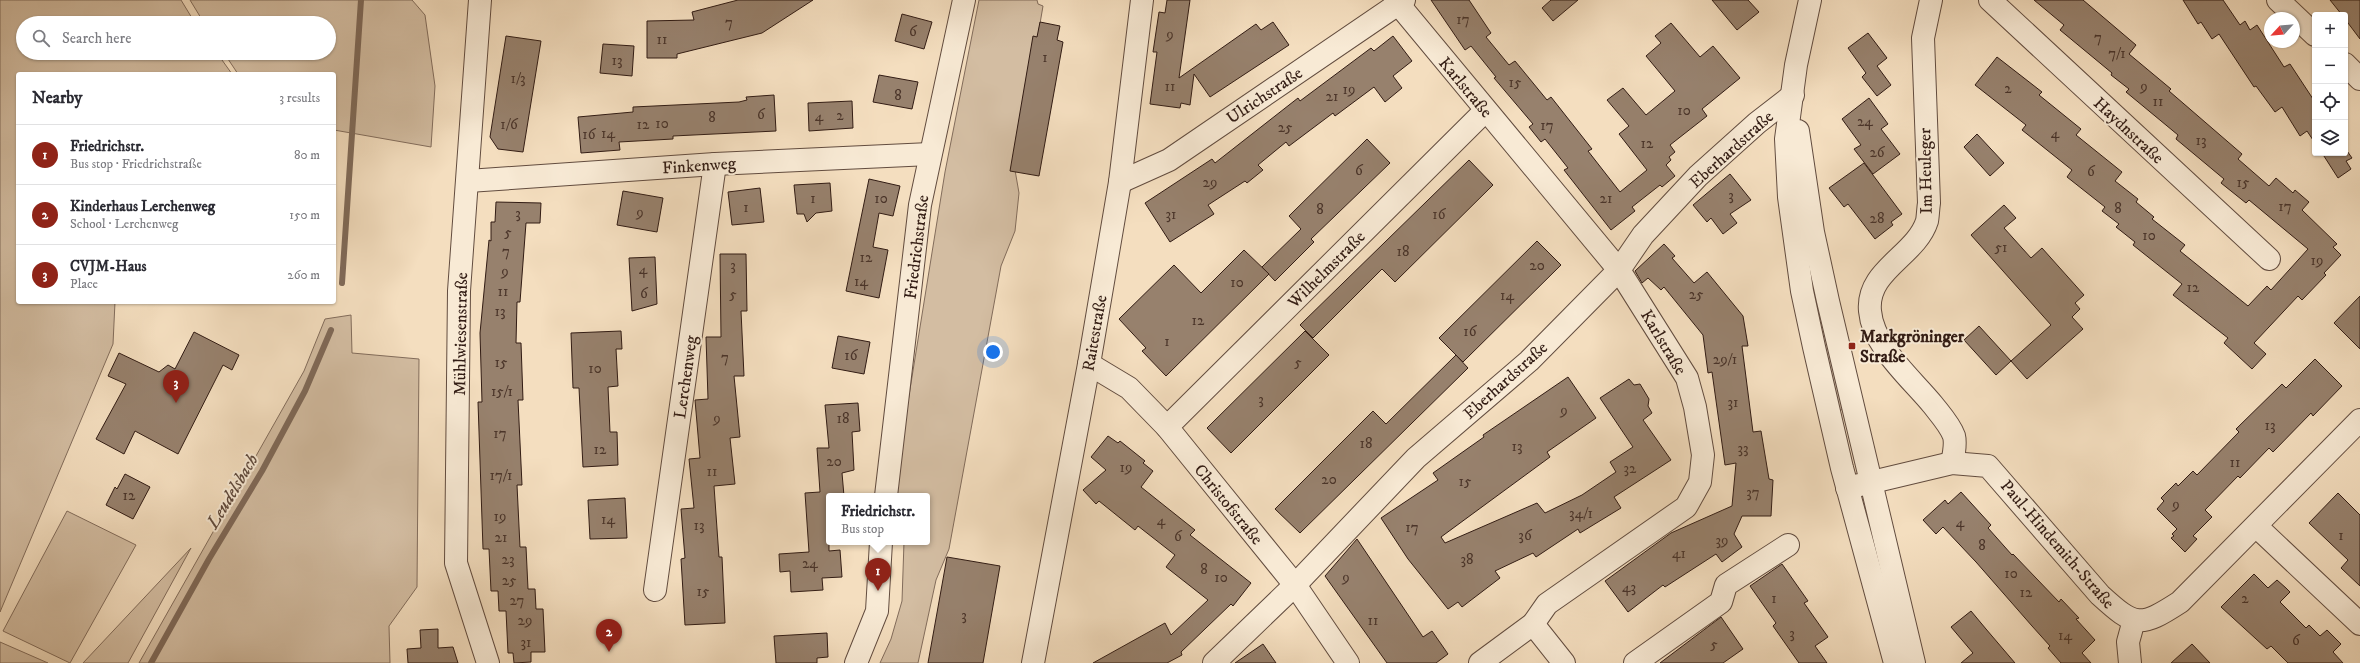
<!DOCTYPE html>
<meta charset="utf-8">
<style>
body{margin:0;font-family:"IM FELL DW Pica",serif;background:#f2f2f3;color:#2b2b33}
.controls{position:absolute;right:12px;top:12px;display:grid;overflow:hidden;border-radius:4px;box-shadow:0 1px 3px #0004}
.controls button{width:36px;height:36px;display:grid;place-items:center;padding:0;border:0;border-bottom:1px solid #e1e1e2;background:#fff;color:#2b2b33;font:20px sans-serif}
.compass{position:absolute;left:2264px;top:12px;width:36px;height:36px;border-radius:50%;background:#fff;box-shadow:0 1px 3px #0004;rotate:244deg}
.you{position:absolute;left:993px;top:352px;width:14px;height:14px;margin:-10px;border:3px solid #fff;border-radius:50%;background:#1a73e8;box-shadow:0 0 0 6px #1a73e833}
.badge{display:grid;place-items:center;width:26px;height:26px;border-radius:50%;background:#8f2418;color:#fff;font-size:13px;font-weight:700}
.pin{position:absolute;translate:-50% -33px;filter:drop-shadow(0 1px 2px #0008)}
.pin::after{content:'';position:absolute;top:21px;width:14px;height:12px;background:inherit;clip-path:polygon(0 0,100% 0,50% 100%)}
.popup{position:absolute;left:826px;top:493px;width:104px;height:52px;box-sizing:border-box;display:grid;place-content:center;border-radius:4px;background:#fff;filter:drop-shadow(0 1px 3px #0005);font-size:13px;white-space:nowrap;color:#7c7c81}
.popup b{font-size:15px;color:#2b2b33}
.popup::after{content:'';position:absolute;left:50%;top:100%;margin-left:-8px;border:8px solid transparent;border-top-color:#fff}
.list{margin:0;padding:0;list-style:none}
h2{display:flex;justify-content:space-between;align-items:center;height:52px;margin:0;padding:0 16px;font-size:17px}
h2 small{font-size:13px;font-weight:400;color:#7c7c81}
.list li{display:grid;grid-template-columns:26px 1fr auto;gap:12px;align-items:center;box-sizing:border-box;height:60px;padding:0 16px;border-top:1px solid #e1e1e2}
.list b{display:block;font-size:15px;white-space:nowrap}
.list p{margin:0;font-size:13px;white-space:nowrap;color:#7c7c81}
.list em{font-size:13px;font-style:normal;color:#7c7c81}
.icon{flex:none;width:22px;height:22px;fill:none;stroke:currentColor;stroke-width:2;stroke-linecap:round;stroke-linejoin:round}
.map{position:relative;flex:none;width:2360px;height:663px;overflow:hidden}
.search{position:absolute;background:#fff;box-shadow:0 1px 3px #0004;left:16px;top:16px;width:320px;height:44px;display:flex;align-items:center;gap:10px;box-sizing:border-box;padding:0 14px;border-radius:22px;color:#7c7c81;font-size:15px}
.panel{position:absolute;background:#fff;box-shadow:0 1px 3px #0004;left:16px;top:72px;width:320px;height:232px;border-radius:4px}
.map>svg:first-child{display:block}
.green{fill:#d3bda2;stroke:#826c5b}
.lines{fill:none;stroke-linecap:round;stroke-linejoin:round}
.stream{stroke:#7f6958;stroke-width:6}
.building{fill:#97816d;stroke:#321c14}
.minor-casing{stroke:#624c3f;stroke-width:24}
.tertiary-casing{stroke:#624c3f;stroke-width:24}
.minor{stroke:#f8ead5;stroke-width:22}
.tertiary{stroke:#f8ead5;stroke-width:22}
.poi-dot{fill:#8f2418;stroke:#f8ead5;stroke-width:1.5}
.labels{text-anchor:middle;stroke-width:4;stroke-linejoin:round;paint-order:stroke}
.number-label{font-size:15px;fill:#4b352a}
.street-label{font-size:17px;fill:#321c14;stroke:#f8ead5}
.poi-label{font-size:17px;font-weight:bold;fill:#321c14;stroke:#f8ead5;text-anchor:start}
.water-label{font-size:18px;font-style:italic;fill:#5f493c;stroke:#f8ead5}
</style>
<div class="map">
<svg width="2360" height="663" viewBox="0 0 2360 663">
<rect width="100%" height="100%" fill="#f4debf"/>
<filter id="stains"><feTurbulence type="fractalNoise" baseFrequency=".005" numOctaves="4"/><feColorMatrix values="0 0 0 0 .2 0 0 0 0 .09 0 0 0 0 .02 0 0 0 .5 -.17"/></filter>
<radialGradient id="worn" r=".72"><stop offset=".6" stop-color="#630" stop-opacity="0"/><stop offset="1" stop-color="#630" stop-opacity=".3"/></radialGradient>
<g class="green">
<polygon points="0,0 181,0 195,23 23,23 23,53 217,53 232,74 18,74 18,302 115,302 113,344 0,612"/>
<polygon points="190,0 412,0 425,15 435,86 431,147 334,130 334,74 238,74 224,53 329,53 329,23 204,23"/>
<polygon points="979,0 1037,0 1038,4 1043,6 1015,170 1019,193 1015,231 1001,266 949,549 936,580 918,663 880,663 891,639 902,601 904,542 927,542 927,496 897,496 902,439 945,172"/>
<polygon points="1801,219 1846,409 1835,411"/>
<polygon points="351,315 352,353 419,359 417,587 389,626 390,663 139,663 304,371 325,319"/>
<polygon points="67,511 136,545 70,663 3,631"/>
<polygon points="191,548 128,663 83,663"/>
<polygon points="0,642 48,663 0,663"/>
</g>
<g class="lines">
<g class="stream">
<polyline points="342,283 361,0"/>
<polyline points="151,663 209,559 262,471 305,391 331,330"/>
</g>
</g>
<g class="building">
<polygon points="738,0 813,0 762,33 677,54 677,58 647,58 647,21 694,20 692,12"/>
<polygon points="1167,0 1190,0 1179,78 1256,24 1261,30 1273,22 1289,45 1210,97 1194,74 1190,105 1181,103 1180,108 1150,104 1157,52 1153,52 1159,12 1165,13"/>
<polygon points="1431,0 1469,0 1491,33 1486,37 1509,65 1515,61 1547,100 1551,97 1592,149 1588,151 1620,192 1647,170 1619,134 1629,126 1607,100 1623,88 1646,115 1675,91 1646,56 1661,43 1655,36 1671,23 1700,57 1713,46 1740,78 1702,109 1707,116 1670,145 1675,152 1669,157 1671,160 1666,165 1675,176 1662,187 1660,185 1632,207 1635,211 1611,230 1564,170 1568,168 1545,139 1541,142 1529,127 1533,124 1494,78 1496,77 1471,46 1465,50"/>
<polygon points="1551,0 1578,0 1553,21 1542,8"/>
<polygon points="1712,0 1748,0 1759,12 1737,30"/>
<polygon points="2034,0 2083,0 2136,45 2129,54 2171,89 2169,91 2242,154 2238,159 2269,186 2276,178 2293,193 2295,190 2309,202 2302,210 2337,244 2333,247 2341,255 2324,273 2326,275 2302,300 2298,296 2254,343 2266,354 2252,369 2224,343 2228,338 2173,295 2182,284 2133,245 2135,242 2116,227 2119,224 2102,211 2105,207 2067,177 2072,170 2022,130 2026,125 1975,85 1997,57 2042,92 2039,95 2081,129 2076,135 2122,172 2115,181 2138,199 2136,202 2154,217 2152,219 2185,245 2180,251 2248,306 2267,286 2271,290 2308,249 2249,200 2246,203 2221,183 2224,179 2176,139 2178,135 2126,92 2129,89 2111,75 2112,73 2060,30 2064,25"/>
<polygon points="2183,0 2223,0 2240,25 2245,21 2250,30 2257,25 2284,67 2290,64 2315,102 2315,143 2307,131 2300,136 2282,107 2275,112 2256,86 2254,87 2219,34 2212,39 2201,22 2198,24"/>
<polygon points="2330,0 2360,0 2360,39 2345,19 2345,15 2342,15"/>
<polygon points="902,14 932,22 924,49 895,41"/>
<polygon points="1040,22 1060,26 1057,40 1063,42 1039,176 1010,171 1033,36 1037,37"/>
<polygon points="1868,33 1887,58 1877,66 1891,85 1877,96 1862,77 1866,73 1848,48"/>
<polygon points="506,36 541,41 523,152 498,149 490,137"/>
<polygon points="1393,36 1412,61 1393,76 1402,88 1385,102 1374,87 1335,116 1333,113 1289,146 1286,142 1258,165 1263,170 1247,183 1245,181 1208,205 1214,214 1170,242 1145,203 1212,159 1215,163 1298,98 1300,101 1371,48 1374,51"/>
<polygon points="603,44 634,46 632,76 600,73"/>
<polygon points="879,75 918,82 912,109 873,102"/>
<polygon points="774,95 776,131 673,136 673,139 619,142 620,150 581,153 578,117 633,112 633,107 739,102 747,100 746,97"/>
<polygon points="1869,98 1888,124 1881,129 1900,154 1873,174 1854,149 1861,145 1842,119"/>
<polygon points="852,101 853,128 809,131 808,103"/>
<polygon points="1977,134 2004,163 1990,176 1964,147"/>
<polygon points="1367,139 1390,163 1311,239 1314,242 1275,281 1262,267 1301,229 1289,216"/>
<polygon points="2345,148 2352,158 2346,161 2351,169 2338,178 2322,153 2345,153"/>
<polygon points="1469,160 1493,185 1395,282 1382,269 1313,338 1300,325"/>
<polygon points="1864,163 1902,214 1891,222 1893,225 1875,239 1848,204 1844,207 1829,188"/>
<polygon points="1730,174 1751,200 1730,214 1737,223 1723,234 1711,218 1707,222 1693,205"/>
<polygon points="869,179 900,186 893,216 879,213 873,247 888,250 879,298 846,291"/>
<polygon points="830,183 832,211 816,213 807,222 804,214 797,214 794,185"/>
<polygon points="760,188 764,222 732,225 728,192"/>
<polygon points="623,191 663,198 657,232 617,225"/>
<polygon points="496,202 541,203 540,223 526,223 520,302 517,302 516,343 521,343 523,400 518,400 522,485 517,485 520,547 526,547 528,589 535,589 536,609 543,609 544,630 545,652 531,652 531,662 514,663 513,653 508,653 506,611 499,611 498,591 491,591 489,549 483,549 478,402 482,402 480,333 489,240 491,241 491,222 495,222"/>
<polygon points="2004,205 2016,218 2004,228 2031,258 2042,248 2084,295 2075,303 2080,309 2072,317 2083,329 2027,379 2011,361 2051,325 1971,235"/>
<polygon points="1537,241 1561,265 1463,362 1439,338"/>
<polygon points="1664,244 1675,256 1672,258 1694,283 1707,272 1743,316 1748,346 1742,346 1753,432 1761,431 1769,479 1773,480 1771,516 1742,516 1734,534 1742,547 1722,562 1716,554 1665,587 1663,585 1628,612 1605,581 1671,533 1732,506 1736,463 1725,465 1712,372 1708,373 1703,335 1664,287 1661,290 1648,278 1642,283 1635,271"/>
<polygon points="1244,250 1269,274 1166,376 1142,351 1146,348 1119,319 1174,265 1201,293"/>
<polygon points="720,254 746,254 747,311 741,311 744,376 734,376 740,437 730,438 735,484 714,486 719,557 722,557 725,623 685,625 681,559 685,558 681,509 694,508 689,459 700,458 695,400 708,399 706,337 721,337"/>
<polygon points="655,257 657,304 632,311 629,258"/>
<polygon points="2360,296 2360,349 2334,323"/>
<polygon points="1979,326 2011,361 1996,375 1964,340"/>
<polygon points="621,331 622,349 616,349 618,386 608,387 610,432 617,432 618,465 583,467 579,388 573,388 571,333"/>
<polygon points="1305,331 1329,355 1231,453 1207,428"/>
<polygon points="194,332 239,355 232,370 223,365 178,454 135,431 124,454 96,439 126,384 108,376 119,353 159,372 168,365 175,369"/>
<polygon points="838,336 870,342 864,374 832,368"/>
<polygon points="1456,355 1468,368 1300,533 1275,509 1373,411 1386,424"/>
<polygon points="2315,359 2342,386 2313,416 2311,413 2273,452 2269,448 2240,478 2238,476 2205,510 2212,517 2193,536 2197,539 2185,552 2171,538 2174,536 2172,534 2177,529 2157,509 2164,501 2161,498 2176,483 2178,486 2193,471 2197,475 2239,432 2236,429 2282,384 2286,388"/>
<polygon points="1568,377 1596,418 1547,452 1550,457 1441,537 1445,543 1537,503 1545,513 1582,495 1616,472 1610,462 1633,447 1600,398 1629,379 1634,385 1640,384 1649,399 1648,406 1652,413 1643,420 1671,460 1614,497 1621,508 1580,533 1578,529 1536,557 1533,553 1495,571 1500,578 1462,607 1458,602 1448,609 1408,559 1381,518 1438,480 1433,473 1484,437 1483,435"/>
<polygon points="858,403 860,431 852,432 854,470 842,473 844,496 829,496 829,551 840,550 842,577 822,578 823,590 791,592 790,571 780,572 779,554 809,552 805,493 820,492 817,448 829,448 825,405"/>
<polygon points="1108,436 1118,443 1120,441 1145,461 1143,463 1153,471 1141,487 1195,530 1190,535 1251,583 1233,606 1231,604 1181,652 1182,655 1167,663 1093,663 1165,623 1171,635 1208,600 1166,567 1175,555 1138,526 1135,530 1099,501 1096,504 1083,490 1106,470 1091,457"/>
<polygon points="125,474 150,487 133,519 106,505 115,487 117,489"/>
<polygon points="1961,492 1991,525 1988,528 2012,555 2013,554 2059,602 2061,599 2079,618 2076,619 2095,640 2082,653 2091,663 2061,663 2048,648 2050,646 2032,626 1976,562 1943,527 1936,534 1923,520 1945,500 1948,504"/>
<polygon points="2338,493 2360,515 2360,586 2341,568 2348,560 2309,523"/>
<polygon points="625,498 627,538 590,539 588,500"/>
<polygon points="1357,539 1423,637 1432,631 1448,654 1436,663 1387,663 1325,576"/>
<polygon points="947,557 1000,566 983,663 928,663"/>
<polygon points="1782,564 1808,601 1804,603 1828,637 1815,646 1827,663 1799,663 1773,626 1776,623 1750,586"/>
<polygon points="2254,574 2268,588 2277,580 2286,588 2290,592 2280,602 2306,628 2309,625 2320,636 2327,630 2341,644 2333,652 2343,663 2288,663 2271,646 2267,649 2221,607"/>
<polygon points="1971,611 1986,629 2015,663 1961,663 1973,653 1951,627"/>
<polygon points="1721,617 1743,649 1723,663 1660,663"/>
<polygon points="438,629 438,648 453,647 458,663 408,663 407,649 421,648 420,630"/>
<polygon points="827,633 828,657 817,658 817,663 776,663 774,636"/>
<polygon points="1263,644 1276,663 1235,663"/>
<polygon points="2192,644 2210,663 2171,663"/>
</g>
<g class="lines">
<defs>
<g id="minor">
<polyline points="480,0 459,291 456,563 488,663"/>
<polyline points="1395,0 1619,270 1687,378 1695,407 1703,455 1700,482 1686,507 1547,604 1533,624 1480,663"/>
<path d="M1931,0L1923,38L1929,203C1928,209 1928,216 1927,221C1916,256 1866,270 1870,311C1873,347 1911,378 1933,405C1940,414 1950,425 1954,436C1956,444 1954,454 1952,463"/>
<polyline points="1990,0 2269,259"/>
<polyline points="2278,0 2315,35"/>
<polyline points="2345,64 2360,79"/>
<polyline points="468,181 715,164 930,154"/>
<polyline points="1120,182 1169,160 1404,0"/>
<polyline points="1089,364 1129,388 1167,427 1295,585 1348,663"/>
<polyline points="1167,427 1485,111"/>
<path d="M1847,488L1952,463L1988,466L2100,595C2135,627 2140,628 2180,602L2360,420"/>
<polyline points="886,496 920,205 964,0"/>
<polyline points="2256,526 2360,624"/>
<polyline points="655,590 715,164"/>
<polyline points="1533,624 1564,663"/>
<polyline points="856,663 877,611 881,542"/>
<polyline points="1033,663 1089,364 1120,182 1142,0"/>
<polyline points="1214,663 1295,585 1416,458 1529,361 1619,270 1643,235 1698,176 1757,123 1793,95"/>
<polyline points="1635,663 1721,602 1726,585 1788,545"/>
<polyline points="2130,663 2128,642 2134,620"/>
</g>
<g id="tertiary">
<polyline points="1810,0 1796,65 1786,139 1789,197 1802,291 1814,347 1842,468 1895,663"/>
<polyline points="1798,131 1813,232 1828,301 1914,663"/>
</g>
</defs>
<use href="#minor" class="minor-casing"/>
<use href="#tertiary" class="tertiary-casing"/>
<use href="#minor" class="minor"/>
<use href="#tertiary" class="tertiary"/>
</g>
<rect class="poi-dot" x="1848" y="342" width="8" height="8" rx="2"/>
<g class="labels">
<g class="number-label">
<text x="1463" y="24">17</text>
<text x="729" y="27">7</text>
<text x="913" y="36">6</text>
<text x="1170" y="39">9</text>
<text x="2098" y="42">7</text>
<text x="662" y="44">11</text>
<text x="2117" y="58">7/1</text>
<text x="1045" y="62">1</text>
<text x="617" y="65">13</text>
<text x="518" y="83">1/3</text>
<text x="1515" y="87">15</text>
<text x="1170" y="91">11</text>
<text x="2144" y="91">9</text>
<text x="2008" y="93">2</text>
<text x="1349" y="94">19</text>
<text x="898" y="100">8</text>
<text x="1332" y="101">21</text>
<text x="2158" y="106">11</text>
<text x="1684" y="115">10</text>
<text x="761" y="119">6</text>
<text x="840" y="120">2</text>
<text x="819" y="121">4</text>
<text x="712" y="122">8</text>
<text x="1865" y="126">24</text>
<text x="662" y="128">10</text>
<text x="509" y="129">1/6</text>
<text x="643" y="129">12</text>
<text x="1547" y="130">17</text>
<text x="1285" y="132">25</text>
<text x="608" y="138">14</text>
<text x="2055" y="138">4</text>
<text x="589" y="139">16</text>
<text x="2201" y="145">13</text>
<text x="1647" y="148">12</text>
<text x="1877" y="157">26</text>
<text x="1359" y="175">6</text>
<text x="2091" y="176">6</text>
<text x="1210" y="187">29</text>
<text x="2243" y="187">15</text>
<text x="1731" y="200">3</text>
<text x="813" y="203">1</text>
<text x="881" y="203">10</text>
<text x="1606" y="203">21</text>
<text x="2285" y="211">17</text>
<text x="746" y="212">1</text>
<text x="2118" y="213">8</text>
<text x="1320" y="214">8</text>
<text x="640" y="217">9</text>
<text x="518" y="218">3</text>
<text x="1171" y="219">31</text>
<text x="1439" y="219">16</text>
<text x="1877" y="223">28</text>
<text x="508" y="237">5</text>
<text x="2149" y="240">10</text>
<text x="2001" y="252">51</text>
<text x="506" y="256">7</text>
<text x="1403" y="256">18</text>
<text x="866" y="262">12</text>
<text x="2317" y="265">19</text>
<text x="733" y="270">3</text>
<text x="1537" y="270">20</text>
<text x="643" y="274">4</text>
<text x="505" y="276">9</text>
<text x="861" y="286">14</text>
<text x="1237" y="287">10</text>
<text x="2193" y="292">12</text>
<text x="503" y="296">11</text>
<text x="644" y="298">6</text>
<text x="733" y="299">5</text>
<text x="1696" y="299">25</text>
<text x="1507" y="300">14</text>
<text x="500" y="316">13</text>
<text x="1198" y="325">12</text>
<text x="1470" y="336">16</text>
<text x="1167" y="346">1</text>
<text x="851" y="360">16</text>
<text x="725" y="362">7</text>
<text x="1725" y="364">29/1</text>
<text x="501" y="367">15</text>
<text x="1298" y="367">5</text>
<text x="595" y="373">10</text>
<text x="502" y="396">15/1</text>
<text x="1261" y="404">3</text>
<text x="1733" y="407">31</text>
<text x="1564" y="415">9</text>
<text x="717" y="423">9</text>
<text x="843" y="423">18</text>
<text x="2270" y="430">13</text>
<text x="500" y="438">17</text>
<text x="1366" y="448">18</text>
<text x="1517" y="451">13</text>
<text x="1743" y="453">33</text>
<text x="600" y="454">12</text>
<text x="834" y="466">20</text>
<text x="2235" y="467">11</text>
<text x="1126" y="472">19</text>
<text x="1630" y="473">32</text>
<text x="712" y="476">11</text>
<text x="501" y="480">17/1</text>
<text x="1329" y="484">20</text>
<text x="1465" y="486">15</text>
<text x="1753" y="497">37</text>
<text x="129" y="500">12</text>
<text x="2176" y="509">9</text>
<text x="1581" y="518">34/1</text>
<text x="500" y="521">19</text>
<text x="608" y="524">14</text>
<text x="1161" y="525">4</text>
<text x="1960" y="527">4</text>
<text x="699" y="530">13</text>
<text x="1412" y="532">17</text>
<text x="1525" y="540">36</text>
<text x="2341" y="540">1</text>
<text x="1178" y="541">6</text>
<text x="501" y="542">21</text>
<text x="1722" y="545">39</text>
<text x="1982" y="550">8</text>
<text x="1679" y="558">41</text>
<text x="508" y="564">23</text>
<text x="1467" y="564">38</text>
<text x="810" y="568">24</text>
<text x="1204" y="574">8</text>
<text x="2011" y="578">10</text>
<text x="1221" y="582">10</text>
<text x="1346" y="582">9</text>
<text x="509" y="585">25</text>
<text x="1629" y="592">43</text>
<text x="703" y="596">15</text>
<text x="2026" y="597">12</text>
<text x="1774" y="603">1</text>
<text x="2245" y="603">2</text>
<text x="517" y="605">27</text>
<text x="964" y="620">3</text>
<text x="525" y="625">29</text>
<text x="1373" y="625">11</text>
<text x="1792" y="638">3</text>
<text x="2065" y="640">14</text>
<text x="2296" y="645">6</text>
<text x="526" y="647">31</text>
<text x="1714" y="649">5</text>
</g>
<g class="street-label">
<text transform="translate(1466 87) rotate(50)" y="6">Karlstraße</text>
<text transform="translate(1264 95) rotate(-34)" y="6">Ulrichstraße</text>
<text transform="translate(2129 130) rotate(43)" y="6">Haydnstraße</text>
<text transform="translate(1731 149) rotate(-42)" y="6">Eberhardstraße</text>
<text transform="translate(699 165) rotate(-4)" y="6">Finkenweg</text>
<text transform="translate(1925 171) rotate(-91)" y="6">Im Heuleger</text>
<text transform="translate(916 247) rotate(-83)" y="6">Friedrichstraße</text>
<text transform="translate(1326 269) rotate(-45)" y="6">Wilhelmstraße</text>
<text transform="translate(1094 333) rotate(-80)" y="6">Raitestraße</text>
<text transform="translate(460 334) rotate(-89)" y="6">Mühlwiesenstraße</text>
<text transform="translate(1664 342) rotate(59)" y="6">Karlstraße</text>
<text transform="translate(685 377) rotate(-82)" y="6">Lerchenweg</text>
<text transform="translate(1505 380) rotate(-42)" y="6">Eberhardstraße</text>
<text transform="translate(1229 504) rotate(51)" y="6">Christofstraße</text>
<text transform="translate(2058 544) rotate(49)" y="6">Paul-Hindemith-Straße</text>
</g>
<g class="poi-label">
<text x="1860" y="342">Markgröninger<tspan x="1860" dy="20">Straße</tspan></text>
</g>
<g class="water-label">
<text transform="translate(232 491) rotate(-59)" y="6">Leudelsbach</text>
</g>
</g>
<rect width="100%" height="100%" filter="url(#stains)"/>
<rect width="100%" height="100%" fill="url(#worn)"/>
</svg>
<div class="controls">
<button>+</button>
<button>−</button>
<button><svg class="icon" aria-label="locate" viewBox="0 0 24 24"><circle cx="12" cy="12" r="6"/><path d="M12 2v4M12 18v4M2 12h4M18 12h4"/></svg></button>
<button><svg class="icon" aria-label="layers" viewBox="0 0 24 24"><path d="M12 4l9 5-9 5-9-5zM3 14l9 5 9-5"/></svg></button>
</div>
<svg class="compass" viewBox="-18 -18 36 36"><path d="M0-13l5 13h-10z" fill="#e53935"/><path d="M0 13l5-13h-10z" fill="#7c7c81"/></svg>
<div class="you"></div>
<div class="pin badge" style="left:878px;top:591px">1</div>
<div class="popup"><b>Friedrichstr.</b>Bus stop</div>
<div class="pin badge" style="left:609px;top:652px">2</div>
<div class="pin badge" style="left:176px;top:403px">3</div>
<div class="search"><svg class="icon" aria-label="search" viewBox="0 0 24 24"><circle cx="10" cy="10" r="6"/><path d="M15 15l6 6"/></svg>Search here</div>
<section class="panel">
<h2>Nearby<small>3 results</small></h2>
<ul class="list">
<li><span class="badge">1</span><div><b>Friedrichstr.</b><p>Bus stop · Friedrichstraße</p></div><em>80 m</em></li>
<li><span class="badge">2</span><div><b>Kinderhaus Lerchenweg</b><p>School · Lerchenweg</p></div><em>150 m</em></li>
<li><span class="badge">3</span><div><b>CVJM-Haus</b><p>Place</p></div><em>260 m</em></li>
</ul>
</section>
</div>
